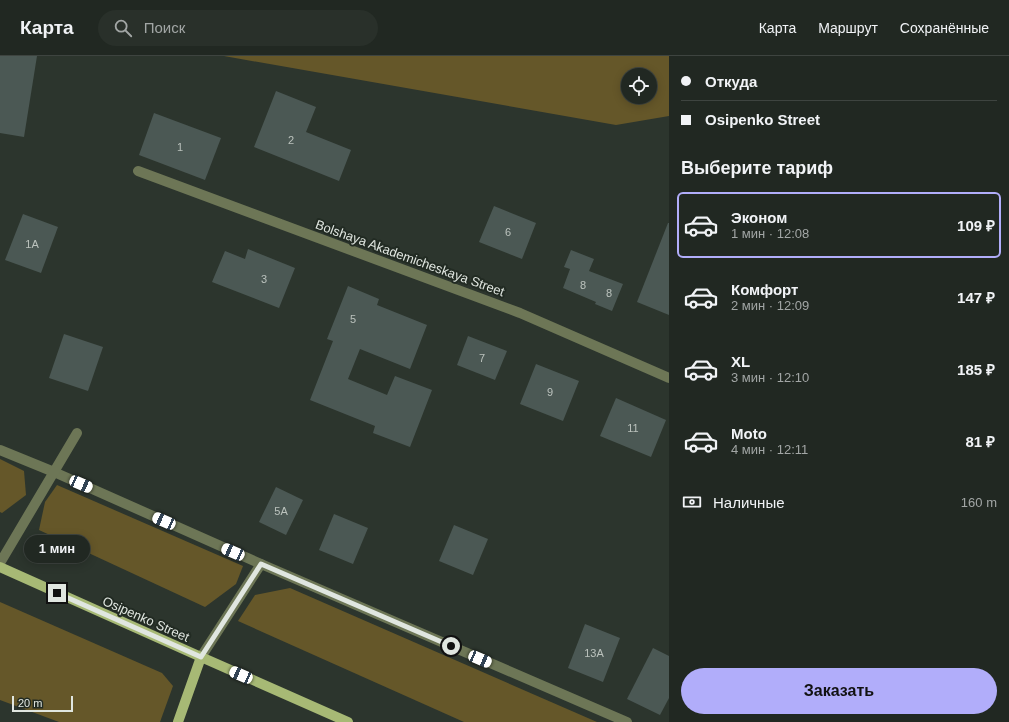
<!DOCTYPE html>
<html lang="ru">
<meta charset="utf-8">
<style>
:root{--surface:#212822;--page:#29302a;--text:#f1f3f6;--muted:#a2a6a5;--line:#3e4440;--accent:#b1adfa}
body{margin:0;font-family:Arial,sans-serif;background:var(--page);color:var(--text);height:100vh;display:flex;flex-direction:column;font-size:15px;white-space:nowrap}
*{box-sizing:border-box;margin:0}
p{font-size:13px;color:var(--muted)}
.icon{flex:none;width:22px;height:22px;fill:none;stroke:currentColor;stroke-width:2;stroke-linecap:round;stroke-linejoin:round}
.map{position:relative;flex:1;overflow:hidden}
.side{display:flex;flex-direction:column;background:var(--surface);width:340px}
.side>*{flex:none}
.banner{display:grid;align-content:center;height:88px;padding:0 12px;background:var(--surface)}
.tools{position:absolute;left:621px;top:12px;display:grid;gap:8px}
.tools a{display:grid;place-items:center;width:36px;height:36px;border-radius:50%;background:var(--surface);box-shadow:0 2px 10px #0003,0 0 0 1px var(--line);font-size:20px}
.scale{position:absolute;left:12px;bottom:10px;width:61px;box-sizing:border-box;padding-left:4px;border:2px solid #e0e6e0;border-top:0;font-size:11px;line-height:14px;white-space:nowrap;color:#e0e6e0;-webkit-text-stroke:3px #222b23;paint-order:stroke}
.end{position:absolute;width:18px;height:18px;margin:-9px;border:5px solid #e0e6e0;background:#111;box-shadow:0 0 0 2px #111}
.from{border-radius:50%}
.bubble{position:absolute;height:28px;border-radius:14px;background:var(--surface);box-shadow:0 2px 10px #0003,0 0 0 1px var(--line);font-size:13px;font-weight:800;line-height:28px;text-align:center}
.car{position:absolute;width:12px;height:24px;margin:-12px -6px;border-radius:5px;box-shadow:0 0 3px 1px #0007;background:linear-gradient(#fff 24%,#345 0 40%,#fff 0 76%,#345 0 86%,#fff 0)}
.banner b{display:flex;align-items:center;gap:14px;height:38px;font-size:15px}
.banner b+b{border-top:1px solid var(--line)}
.banner i{width:10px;height:10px;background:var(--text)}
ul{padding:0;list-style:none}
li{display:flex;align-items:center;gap:12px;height:66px;margin:0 8px 6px;padding:0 4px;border:2px solid transparent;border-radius:6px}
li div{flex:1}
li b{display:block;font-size:15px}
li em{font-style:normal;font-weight:800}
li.current{border-color:var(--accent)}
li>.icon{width:36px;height:36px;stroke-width:1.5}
h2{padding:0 12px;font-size:18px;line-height:48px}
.pay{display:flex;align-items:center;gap:10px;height:44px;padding:0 12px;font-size:15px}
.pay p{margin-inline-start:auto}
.action{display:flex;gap:8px;margin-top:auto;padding:8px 12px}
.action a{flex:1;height:46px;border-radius:24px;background:var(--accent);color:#111;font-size:16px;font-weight:800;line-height:46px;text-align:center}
header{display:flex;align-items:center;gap:24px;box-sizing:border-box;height:56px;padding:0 20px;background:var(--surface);border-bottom:1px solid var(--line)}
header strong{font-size:19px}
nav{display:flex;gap:22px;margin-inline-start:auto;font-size:14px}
.search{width:280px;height:36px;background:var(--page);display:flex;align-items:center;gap:10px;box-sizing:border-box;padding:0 14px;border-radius:22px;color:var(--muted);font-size:15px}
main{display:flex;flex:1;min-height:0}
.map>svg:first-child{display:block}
</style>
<header>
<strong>Карта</strong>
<div class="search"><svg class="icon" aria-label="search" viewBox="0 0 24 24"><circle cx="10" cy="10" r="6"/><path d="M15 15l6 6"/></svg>Поиск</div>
<nav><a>Карта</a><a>Маршрут</a><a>Сохранённые</a></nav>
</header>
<main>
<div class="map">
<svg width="669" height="666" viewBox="0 0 669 666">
<rect width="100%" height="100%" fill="#2c352d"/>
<g fill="#655729" fill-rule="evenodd">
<path d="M224,0H669V60L616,69ZM628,19H650V41H628Z"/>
<polygon points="0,403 24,415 26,439 2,457 0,456"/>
<polygon points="57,429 243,510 236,528 205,551 39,474 45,446"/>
<polygon points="290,532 597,666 464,666 238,565 255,539"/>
<polygon points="0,546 162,617 173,630 160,666 59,666 0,644"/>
</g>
<g fill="#4b5854">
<polygon points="0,0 37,0 24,81 0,77"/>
<polygon points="276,35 316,51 306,76 351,94 339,125 254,91"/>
<polygon points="154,57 221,82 205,124 139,99"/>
<polygon points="494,150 536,167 522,203 479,186"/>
<polygon points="23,158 58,171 41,217 5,204"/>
<polygon points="668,167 669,167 669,259 637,246"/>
<polygon points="248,193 295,212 279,252 212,226 225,195 245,203"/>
<polygon points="571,194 594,203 589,215 623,228 612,255 595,248 596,246 563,232 570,213 564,211"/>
<polygon points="348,230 379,243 377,249 427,269 410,313 360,293 348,323 387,339 395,320 432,334 410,391 373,377 375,370 310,344 333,285 327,283"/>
<polygon points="64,278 103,291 88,335 49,322"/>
<polygon points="468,280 507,295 495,324 457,309"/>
<polygon points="536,308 579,325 563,365 520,348"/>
<polygon points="616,342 666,364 651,401 600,380"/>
<polygon points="276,431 303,444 286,479 259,466"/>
<polygon points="334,458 368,472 353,508 319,494"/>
<polygon points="454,469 488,483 473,519 439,505"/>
<polygon points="585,568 620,582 603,626 568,612"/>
<polygon points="653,592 669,600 669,642 660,659 627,643"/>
</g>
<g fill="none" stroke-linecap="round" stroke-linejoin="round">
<g stroke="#6d7656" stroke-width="10">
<polyline points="138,115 520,257 669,322"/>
<polyline points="0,394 54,416 261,508"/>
<polyline points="0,507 77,377"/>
<polyline points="201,601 261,508 627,666"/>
</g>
<g stroke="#a7b975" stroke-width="10">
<polyline points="0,511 201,601 348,666"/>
<polyline points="178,666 201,601"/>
</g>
</g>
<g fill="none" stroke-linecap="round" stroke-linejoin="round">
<polyline stroke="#e0e6e0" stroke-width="5" points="57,537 201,601 261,508 451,590"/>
</g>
<g text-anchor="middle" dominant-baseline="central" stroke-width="4" stroke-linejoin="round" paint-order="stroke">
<g font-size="11" fill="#bbc2bd">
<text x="291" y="84">2</text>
<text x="180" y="91">1</text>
<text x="508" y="176">6</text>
<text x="32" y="188">1А</text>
<text x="264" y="223">3</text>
<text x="583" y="229">8</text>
<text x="609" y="237">8</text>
<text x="353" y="263">5</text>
<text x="482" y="302">7</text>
<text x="550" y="336">9</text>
<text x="633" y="372">11</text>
<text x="281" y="455">5А</text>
<text x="594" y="597">13А</text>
</g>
<g font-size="13" fill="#e0e6e0" stroke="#222b23">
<text transform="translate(410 202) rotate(20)">Bolshaya Akademicheskaya Street</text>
<text transform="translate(146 563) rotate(24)">Osipenko Street</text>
</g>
</g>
</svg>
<div class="tools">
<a><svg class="icon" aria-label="locate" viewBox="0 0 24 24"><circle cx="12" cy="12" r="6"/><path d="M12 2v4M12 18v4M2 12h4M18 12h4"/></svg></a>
</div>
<div class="scale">20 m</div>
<i class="end from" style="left:451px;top:590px"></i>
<i class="end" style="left:57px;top:537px"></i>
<div class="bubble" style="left:24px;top:479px;width:66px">1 мин</div>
<i class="car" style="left:81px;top:428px;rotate:114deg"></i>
<i class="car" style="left:164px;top:465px;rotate:294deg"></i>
<i class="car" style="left:233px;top:496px;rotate:294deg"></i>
<i class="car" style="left:480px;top:603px;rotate:113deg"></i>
<i class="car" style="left:241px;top:619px;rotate:294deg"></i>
</div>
<section class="side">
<div class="banner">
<b><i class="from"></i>Откуда</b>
<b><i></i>Osipenko Street</b>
</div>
<h2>Выберите тариф</h2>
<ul>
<li class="current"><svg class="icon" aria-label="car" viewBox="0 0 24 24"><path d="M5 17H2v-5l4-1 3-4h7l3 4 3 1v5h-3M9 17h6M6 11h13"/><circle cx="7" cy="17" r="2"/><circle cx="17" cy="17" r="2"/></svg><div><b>Эконом</b><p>1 мин · 12:08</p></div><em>109 ₽</em></li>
<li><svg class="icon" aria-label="car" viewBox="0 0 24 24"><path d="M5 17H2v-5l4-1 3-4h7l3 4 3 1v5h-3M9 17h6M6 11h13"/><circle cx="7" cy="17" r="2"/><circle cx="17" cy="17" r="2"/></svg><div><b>Комфорт</b><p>2 мин · 12:09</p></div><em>147 ₽</em></li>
<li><svg class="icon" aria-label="car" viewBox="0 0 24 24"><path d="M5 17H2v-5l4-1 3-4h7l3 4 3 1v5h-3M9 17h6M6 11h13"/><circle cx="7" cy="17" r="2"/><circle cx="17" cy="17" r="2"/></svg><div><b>XL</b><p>3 мин · 12:10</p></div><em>185 ₽</em></li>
<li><svg class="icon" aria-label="car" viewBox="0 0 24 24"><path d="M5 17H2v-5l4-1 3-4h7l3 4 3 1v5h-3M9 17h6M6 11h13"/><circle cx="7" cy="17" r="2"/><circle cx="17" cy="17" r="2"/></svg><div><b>Moto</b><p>4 мин · 12:11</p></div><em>81 ₽</em></li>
</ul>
<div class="pay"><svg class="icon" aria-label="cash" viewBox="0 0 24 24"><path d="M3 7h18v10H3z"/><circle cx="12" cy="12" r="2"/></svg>Наличные<p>160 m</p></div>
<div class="action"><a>Заказать</a></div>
</section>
</main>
